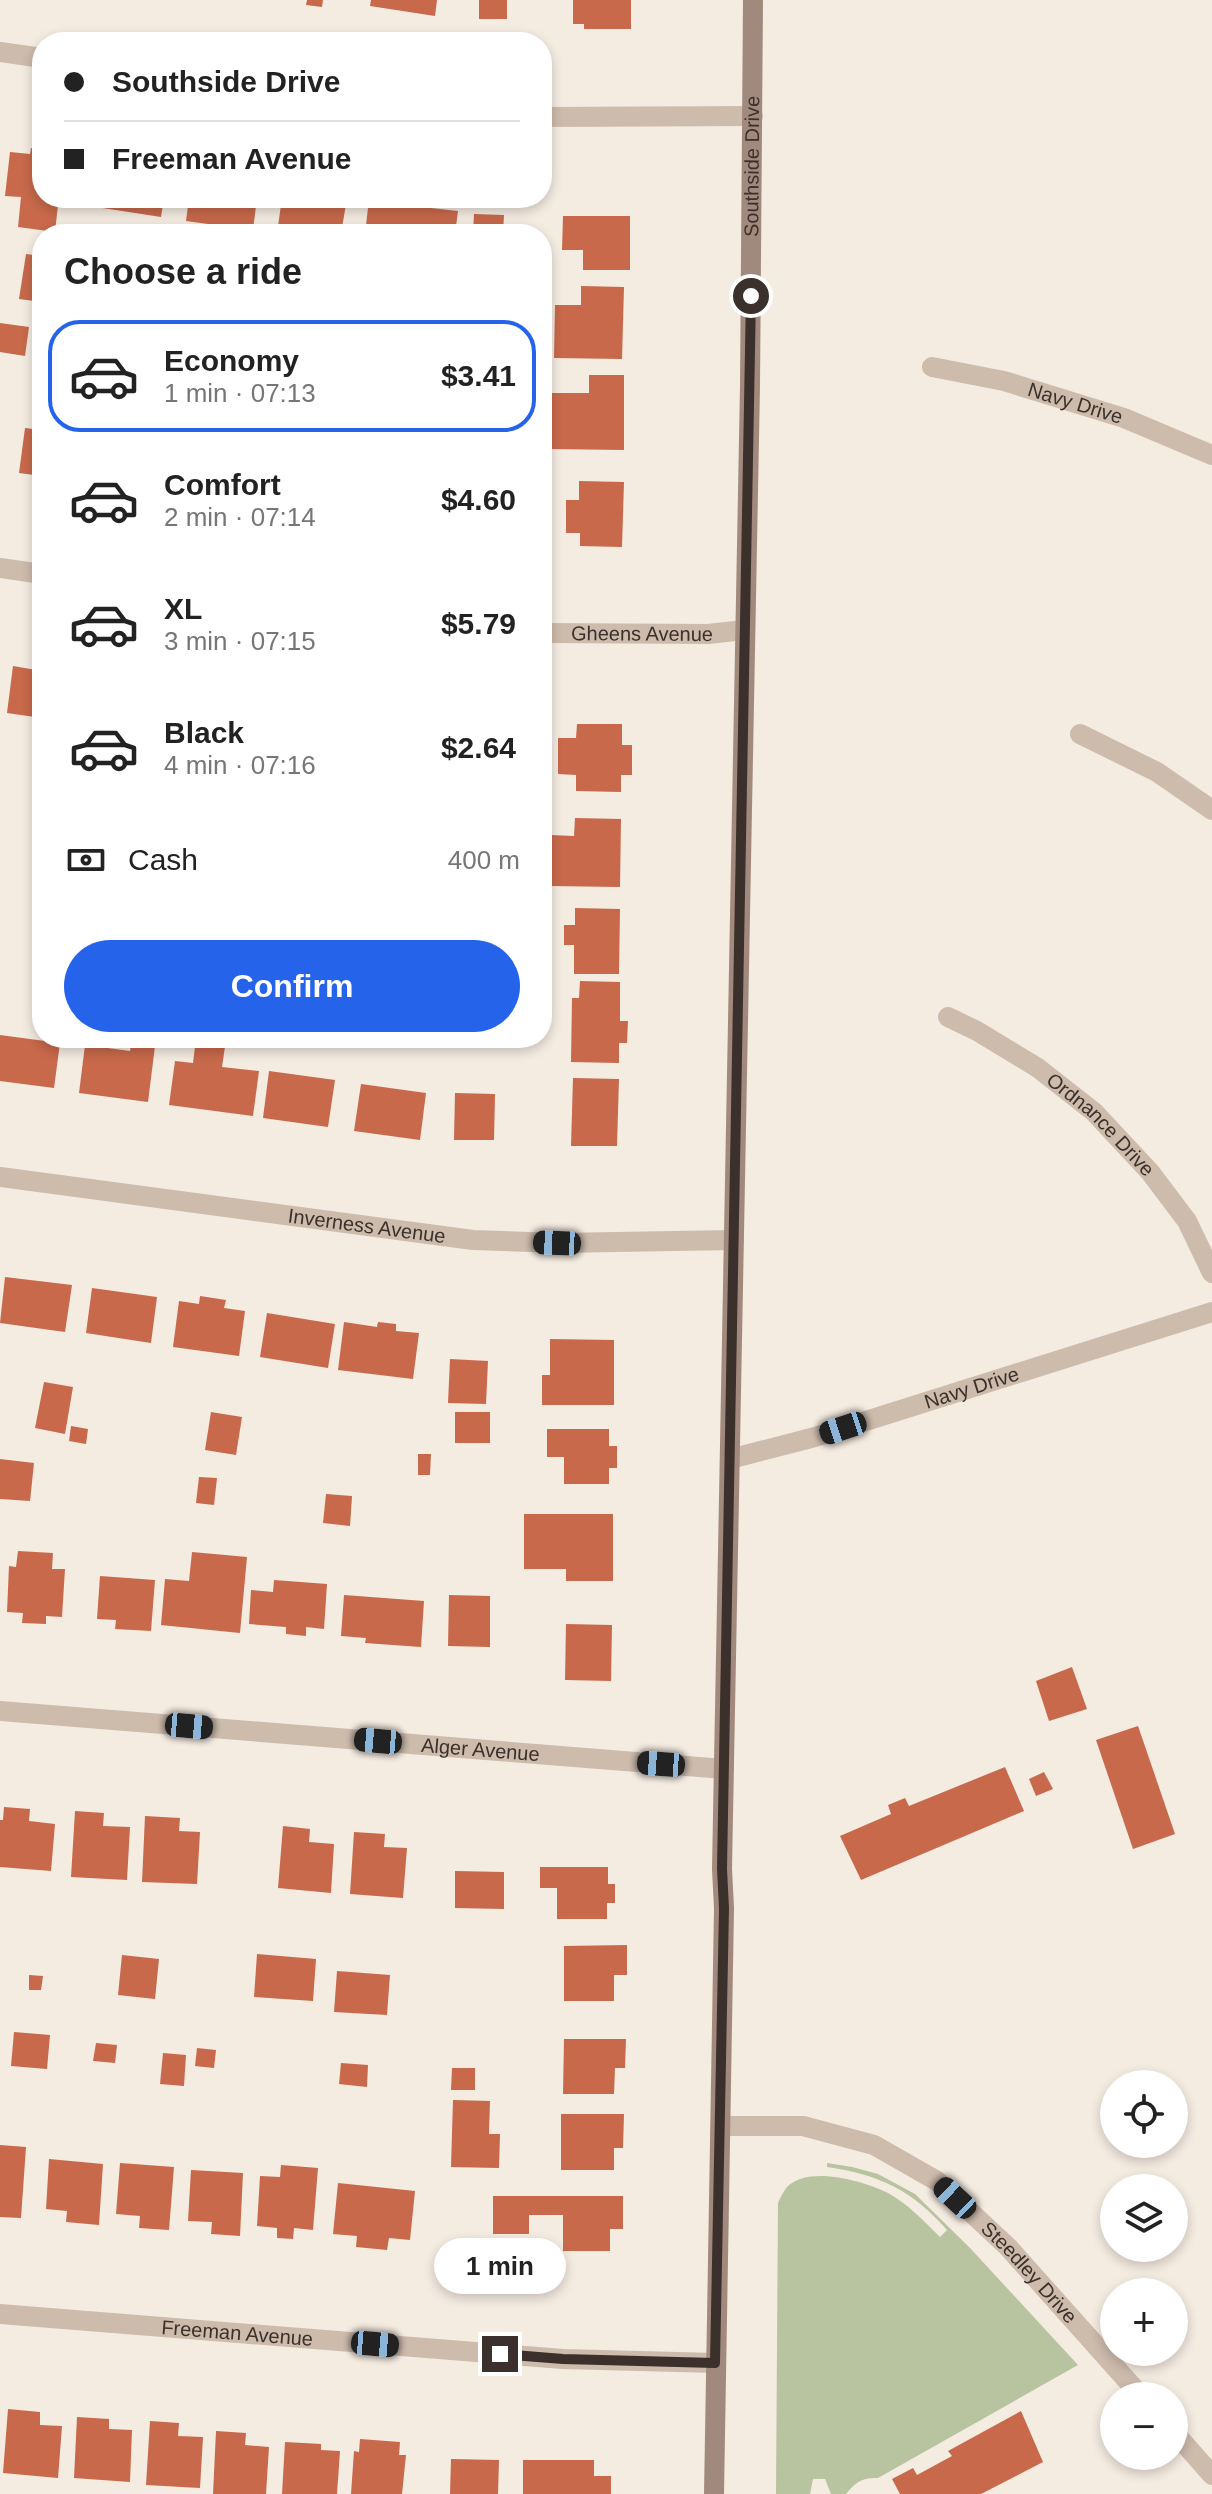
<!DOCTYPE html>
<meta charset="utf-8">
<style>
:root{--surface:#fff;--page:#f6f6f6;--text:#222;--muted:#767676;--line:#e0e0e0;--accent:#2563eb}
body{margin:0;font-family:Arial,sans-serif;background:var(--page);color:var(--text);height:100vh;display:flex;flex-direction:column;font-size:30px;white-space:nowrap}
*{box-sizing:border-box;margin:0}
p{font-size:26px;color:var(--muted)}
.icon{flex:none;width:44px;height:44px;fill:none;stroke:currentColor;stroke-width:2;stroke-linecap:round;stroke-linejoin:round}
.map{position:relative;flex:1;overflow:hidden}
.panel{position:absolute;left:32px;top:224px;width:520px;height:824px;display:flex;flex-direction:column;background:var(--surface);border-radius:32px;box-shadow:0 4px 12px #0003}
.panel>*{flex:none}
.top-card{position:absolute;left:32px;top:32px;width:520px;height:176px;border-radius:32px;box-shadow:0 4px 12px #0003;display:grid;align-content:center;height:176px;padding:0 32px;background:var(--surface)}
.buttons{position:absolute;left:1100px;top:2070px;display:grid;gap:16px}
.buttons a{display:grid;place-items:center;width:88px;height:88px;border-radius:50%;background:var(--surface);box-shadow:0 4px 12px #0003;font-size:40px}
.end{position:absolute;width:36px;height:36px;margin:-18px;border:10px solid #3b302b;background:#fff;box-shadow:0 0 0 4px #fff}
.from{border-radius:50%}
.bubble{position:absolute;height:56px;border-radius:28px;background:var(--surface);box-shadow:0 4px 12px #0003;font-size:26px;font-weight:800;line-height:56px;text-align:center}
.car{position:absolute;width:24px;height:48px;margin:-24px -12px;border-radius:10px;box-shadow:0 0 6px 2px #0007;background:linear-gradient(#222 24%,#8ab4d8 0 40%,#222 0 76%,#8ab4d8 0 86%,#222 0)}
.top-card b{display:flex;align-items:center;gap:28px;height:76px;font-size:30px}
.top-card b+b{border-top:2px solid var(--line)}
.top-card i{width:20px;height:20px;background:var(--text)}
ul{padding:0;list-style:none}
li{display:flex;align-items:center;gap:24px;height:112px;margin:0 16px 12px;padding:0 16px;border:4px solid transparent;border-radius:32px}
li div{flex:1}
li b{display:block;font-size:30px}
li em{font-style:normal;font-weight:800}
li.current{border-color:var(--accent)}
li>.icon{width:72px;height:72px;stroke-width:1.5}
h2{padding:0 32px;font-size:36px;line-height:96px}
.pay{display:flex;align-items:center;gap:20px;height:88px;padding:0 32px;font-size:30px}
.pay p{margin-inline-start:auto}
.action{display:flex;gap:16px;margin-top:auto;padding:16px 32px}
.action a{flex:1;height:92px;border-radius:48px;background:var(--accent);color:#fff;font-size:32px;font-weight:800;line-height:92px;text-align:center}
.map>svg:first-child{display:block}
</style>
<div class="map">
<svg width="1212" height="2494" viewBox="0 0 1212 2494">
<rect width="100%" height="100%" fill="#f4ebe1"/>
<path fill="#b8c4a0" d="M827,2163L852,2167L878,2174L915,2194L970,2248L1078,2365L878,2478C863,2477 855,2482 846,2494H831L825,2479H813L810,2494H776L778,2203C780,2198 783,2192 787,2187C809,2165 863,2181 888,2193C908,2204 924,2221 940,2237L947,2230C912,2190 880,2175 827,2167Z"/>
<g fill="#c8694b">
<polygon points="307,0 323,0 322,7 306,5"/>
<polygon points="371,0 437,0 435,16 370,6"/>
<rect x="479" y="0" width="28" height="19"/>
<polygon points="573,0 631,0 631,29 584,29 584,24 573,24"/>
<polygon points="31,148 42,149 42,198 69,198 69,206 58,205 55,232 18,227 21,197 5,196 10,152 30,154"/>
<polygon points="97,198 164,198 161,217 96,207"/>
<polygon points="189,198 257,198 253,230 186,221"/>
<polygon points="282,198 347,198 341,234 277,233"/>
<polygon points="387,198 423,198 422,207 458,211 455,234 365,234 369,199 387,202"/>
<polygon points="474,214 504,215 503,234 473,234"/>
<polygon points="563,216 630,216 630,270 583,270 583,250 562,250"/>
<polygon points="26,254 42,256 42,302 19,299"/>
<polygon points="581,286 624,287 622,359 554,358 555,305 581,305"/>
<polygon points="0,323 29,327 25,356 0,352"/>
<polygon points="589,375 624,375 624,450 547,449 547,393 589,393"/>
<polygon points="25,428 42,430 42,476 19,473"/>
<polygon points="579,481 624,482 622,547 580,546 580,533 566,533 566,500 579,500"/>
<polygon points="13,666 42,671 42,718 7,713"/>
<polygon points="577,724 622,724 622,745 632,745 632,775 621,775 621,792 576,791 576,775 558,774 558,738 576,738"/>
<polygon points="575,818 621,819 620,887 549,886 550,835 574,836"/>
<polygon points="575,908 620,909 619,974 574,974 574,945 564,945 564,925 575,925"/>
<polygon points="580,981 620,982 620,1021 628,1021 627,1043 619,1043 619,1063 571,1062 572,998 579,998"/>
<polygon points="0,1035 60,1043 54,1088 0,1081"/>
<polygon points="132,1038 156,1038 148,1102 79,1093 85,1045 130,1051"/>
<polygon points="196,1038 226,1040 222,1067 259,1071 253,1116 169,1105 175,1061 193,1063"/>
<polygon points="269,1071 335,1080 328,1127 263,1118"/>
<polygon points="573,1078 619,1079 617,1146 571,1146"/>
<polygon points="361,1084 426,1093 420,1140 354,1131"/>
<polygon points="455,1093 495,1094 494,1140 454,1140"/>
<polygon points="5,1277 72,1285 65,1332 0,1323"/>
<polygon points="92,1288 157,1297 151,1343 86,1333"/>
<polygon points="200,1296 226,1300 224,1308 245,1311 239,1356 173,1347 179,1301 199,1304"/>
<polygon points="267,1313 335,1324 328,1368 260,1357"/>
<polygon points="344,1322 377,1327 378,1322 396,1324 396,1331 419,1333 413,1379 338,1370"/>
<polygon points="550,1339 614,1340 614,1405 542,1405 542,1375 550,1375"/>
<polygon points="450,1359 488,1361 486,1404 448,1403"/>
<polygon points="44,1382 73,1387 65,1434 35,1428"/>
<polygon points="211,1412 242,1417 236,1455 205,1450"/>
<rect x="455" y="1412" width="35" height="31"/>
<polygon points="71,1426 88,1429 86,1444 69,1441"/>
<polygon points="547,1429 609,1429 609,1446 617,1446 617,1468 609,1468 609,1484 564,1484 564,1457 547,1457"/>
<polygon points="418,1454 431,1454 430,1475 418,1475"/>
<polygon points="0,1459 34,1463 30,1501 0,1499"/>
<polygon points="199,1477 217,1478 214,1505 196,1503"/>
<polygon points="326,1494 352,1496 350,1526 323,1523"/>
<polygon points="524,1514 613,1514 613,1581 566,1581 566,1569 524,1569"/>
<polygon points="18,1551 53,1553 52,1569 65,1569 62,1617 46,1616 46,1624 22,1623 23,1613 7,1612 9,1566 16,1567"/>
<polygon points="192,1552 247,1557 240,1633 161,1625 165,1579 189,1581"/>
<polygon points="100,1576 155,1580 151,1631 115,1629 116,1620 97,1619"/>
<polygon points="274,1580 327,1584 324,1629 306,1627 306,1636 286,1634 286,1627 249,1624 251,1590 273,1592"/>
<polygon points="344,1595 424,1601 421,1647 365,1643 366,1638 341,1636"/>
<polygon points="449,1595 490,1596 490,1647 448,1646"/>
<polygon points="566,1624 612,1625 611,1681 565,1680"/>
<polygon points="1072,1667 1087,1709 1049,1721 1036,1681"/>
<polygon points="1138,1726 1175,1834 1133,1849 1096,1740"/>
<polygon points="1005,1767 1024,1811 861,1880 840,1836 891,1814 888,1805 905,1798 909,1806"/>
<polygon points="1044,1772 1053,1789 1036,1796 1029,1779"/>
<polygon points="4,1807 30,1809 29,1821 55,1824 51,1871 0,1867 0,1820 3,1820"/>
<polygon points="75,1811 104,1813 103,1826 130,1827 127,1880 71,1877"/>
<polygon points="145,1816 180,1818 179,1831 200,1832 197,1884 142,1882"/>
<polygon points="283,1826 310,1829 309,1842 334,1844 331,1893 278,1888"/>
<polygon points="354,1832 385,1834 384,1847 407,1848 403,1898 350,1894"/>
<polygon points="540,1867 608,1867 608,1884 615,1884 615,1903 607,1903 607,1919 557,1919 557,1888 540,1888"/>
<polygon points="455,1871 504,1872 504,1909 455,1908"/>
<polygon points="627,1945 627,1975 614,1975 614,2001 564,2001 564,1946"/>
<polygon points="257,1954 316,1959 313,2001 254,1997"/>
<polygon points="122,1955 159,1959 155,1999 118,1995"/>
<polygon points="337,1971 390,1975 387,2015 334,2012"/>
<polygon points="29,1975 43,1976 41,1990 29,1990"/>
<polygon points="14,2032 50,2035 47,2069 11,2066"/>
<polygon points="564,2039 626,2039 625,2068 615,2068 614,2094 563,2094"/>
<polygon points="96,2043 117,2045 115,2063 93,2061"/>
<polygon points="197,2048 216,2050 214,2068 195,2066"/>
<polygon points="163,2053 186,2055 184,2086 160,2084"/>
<polygon points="341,2063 368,2065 367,2087 339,2084"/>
<polygon points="452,2068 475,2068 475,2090 451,2090"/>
<polygon points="453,2100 490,2101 489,2134 500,2134 499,2168 451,2167"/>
<polygon points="561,2114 624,2114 623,2148 614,2148 614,2170 561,2170"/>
<polygon points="0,2145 26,2147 21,2218 0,2217"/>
<polygon points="49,2159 103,2164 99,2225 66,2222 67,2211 46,2209"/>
<polygon points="120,2163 174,2167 169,2230 139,2228 140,2216 116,2214"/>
<polygon points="281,2165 318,2168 313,2230 294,2228 293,2239 277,2238 277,2228 257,2226 260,2176 280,2177"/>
<polygon points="191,2170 243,2173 240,2236 211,2234 212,2222 188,2221"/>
<polygon points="338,2183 415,2191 410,2240 389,2238 387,2250 356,2247 357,2236 333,2234"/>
<polygon points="493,2196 623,2196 623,2229 610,2229 610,2251 563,2251 563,2215 529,2215 529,2234 493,2234"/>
<polygon points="8,2409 40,2412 40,2425 62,2426 58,2478 3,2473"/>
<polygon points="1021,2411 1043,2462 981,2494 900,2494 892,2479 913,2468 917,2475 952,2456 948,2451"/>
<polygon points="77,2417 109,2419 109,2429 132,2430 130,2482 74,2478"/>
<polygon points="150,2421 179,2423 178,2436 203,2437 200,2488 146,2485"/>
<polygon points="216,2431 246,2433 245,2445 269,2447 266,2494 213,2494"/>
<polygon points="360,2439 400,2442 399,2455 406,2455 402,2494 351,2494 354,2451 359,2452"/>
<polygon points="285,2442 321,2444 321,2450 340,2451 337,2494 282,2494"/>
<polygon points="451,2459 499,2460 498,2494 450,2494"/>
<polygon points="523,2460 594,2460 594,2476 611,2476 611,2494 523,2494"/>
</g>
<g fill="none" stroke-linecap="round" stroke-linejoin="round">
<g stroke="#cdbbac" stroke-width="20">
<polyline points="0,52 42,58"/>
<polyline points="542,117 753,116"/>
<path id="s1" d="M932,367L1004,381L1124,418L1212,455"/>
<polyline points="0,568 42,574"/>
<path id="s2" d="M542,633L708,634L744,630"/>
<polyline points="1080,734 1157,772 1212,810"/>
<path id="s3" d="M948,1017L977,1031L1038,1068L1094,1112L1150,1172L1187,1221L1212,1273"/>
<path id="s4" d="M0,1177L473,1240L557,1243L734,1240"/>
<path id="s5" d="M730,1459L815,1437L1212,1312"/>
<path id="s6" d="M0,1711L724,1769"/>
<path id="s7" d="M721,2126H803L874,2145L937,2181L1008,2247L1141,2396"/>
<path id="s8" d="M0,2314L563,2359L715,2363"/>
<polyline points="1174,2432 1212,2475"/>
</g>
<path stroke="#a18a7d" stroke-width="20" id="s9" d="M714,2494L724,1908L722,1869L750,386L753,0"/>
</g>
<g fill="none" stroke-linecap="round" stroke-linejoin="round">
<polyline stroke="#3b302b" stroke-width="10" points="500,2354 563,2359 715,2363 724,1908 722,1869 751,296"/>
</g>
<g text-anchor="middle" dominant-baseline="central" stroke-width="7" stroke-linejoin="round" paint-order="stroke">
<g font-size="20" fill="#3b302b" stroke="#fbf5ee">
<text stroke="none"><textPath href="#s9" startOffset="2328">Southside Drive</textPath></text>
<text stroke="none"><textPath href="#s1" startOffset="148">Navy Drive</textPath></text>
<text stroke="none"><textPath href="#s2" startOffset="100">Gheens Avenue</textPath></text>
<text stroke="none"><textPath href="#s3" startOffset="188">Ordnance Drive</textPath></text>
<text stroke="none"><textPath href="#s4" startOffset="370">Inverness Avenue</textPath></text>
<text stroke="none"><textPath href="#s5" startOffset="252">Navy Drive</textPath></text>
<text stroke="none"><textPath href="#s6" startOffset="482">Alger Avenue</textPath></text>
<text stroke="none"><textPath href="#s7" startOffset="358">Steedley Drive</textPath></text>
<text stroke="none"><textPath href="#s8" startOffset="238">Freeman Avenue</textPath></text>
</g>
</g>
</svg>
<div class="buttons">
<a><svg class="icon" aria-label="locate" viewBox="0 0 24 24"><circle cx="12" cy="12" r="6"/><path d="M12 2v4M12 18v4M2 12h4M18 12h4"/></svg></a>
<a><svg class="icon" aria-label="layers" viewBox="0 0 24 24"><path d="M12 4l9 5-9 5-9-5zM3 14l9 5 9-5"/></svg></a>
<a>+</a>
<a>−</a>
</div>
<i class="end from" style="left:751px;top:296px"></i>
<i class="end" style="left:500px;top:2354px"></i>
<div class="bubble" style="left:434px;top:2238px;width:132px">1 min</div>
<i class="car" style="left:557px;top:1243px;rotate:272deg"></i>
<i class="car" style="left:843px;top:1428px;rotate:252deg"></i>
<i class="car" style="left:189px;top:1726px;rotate:95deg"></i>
<i class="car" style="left:378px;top:1741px;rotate:275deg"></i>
<i class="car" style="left:661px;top:1764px;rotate:274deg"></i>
<i class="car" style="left:955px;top:2198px;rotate:313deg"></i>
<i class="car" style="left:375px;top:2344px;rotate:95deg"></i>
<div class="top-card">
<b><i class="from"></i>Southside Drive</b>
<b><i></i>Freeman Avenue</b>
</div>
<section class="panel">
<h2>Choose a ride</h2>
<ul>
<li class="current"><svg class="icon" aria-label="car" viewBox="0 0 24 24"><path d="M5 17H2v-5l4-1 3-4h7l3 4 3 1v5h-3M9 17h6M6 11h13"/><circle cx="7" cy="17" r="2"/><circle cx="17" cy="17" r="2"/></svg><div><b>Economy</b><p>1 min · 07:13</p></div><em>$3.41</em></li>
<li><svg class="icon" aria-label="car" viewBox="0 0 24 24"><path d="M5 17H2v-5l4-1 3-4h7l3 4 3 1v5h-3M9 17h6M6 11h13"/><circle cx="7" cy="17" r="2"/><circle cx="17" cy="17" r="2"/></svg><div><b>Comfort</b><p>2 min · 07:14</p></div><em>$4.60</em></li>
<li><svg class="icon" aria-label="car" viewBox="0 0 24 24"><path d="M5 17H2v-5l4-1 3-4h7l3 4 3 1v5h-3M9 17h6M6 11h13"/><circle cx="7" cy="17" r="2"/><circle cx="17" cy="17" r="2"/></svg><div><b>XL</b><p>3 min · 07:15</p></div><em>$5.79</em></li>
<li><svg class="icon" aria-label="car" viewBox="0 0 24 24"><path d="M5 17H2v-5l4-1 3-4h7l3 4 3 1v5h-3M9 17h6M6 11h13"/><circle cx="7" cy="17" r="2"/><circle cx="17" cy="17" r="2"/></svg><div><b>Black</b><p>4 min · 07:16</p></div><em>$2.64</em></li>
</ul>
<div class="pay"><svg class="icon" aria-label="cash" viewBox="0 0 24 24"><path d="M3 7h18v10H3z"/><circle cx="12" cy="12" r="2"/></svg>Cash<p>400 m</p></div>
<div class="action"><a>Confirm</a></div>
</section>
</div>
